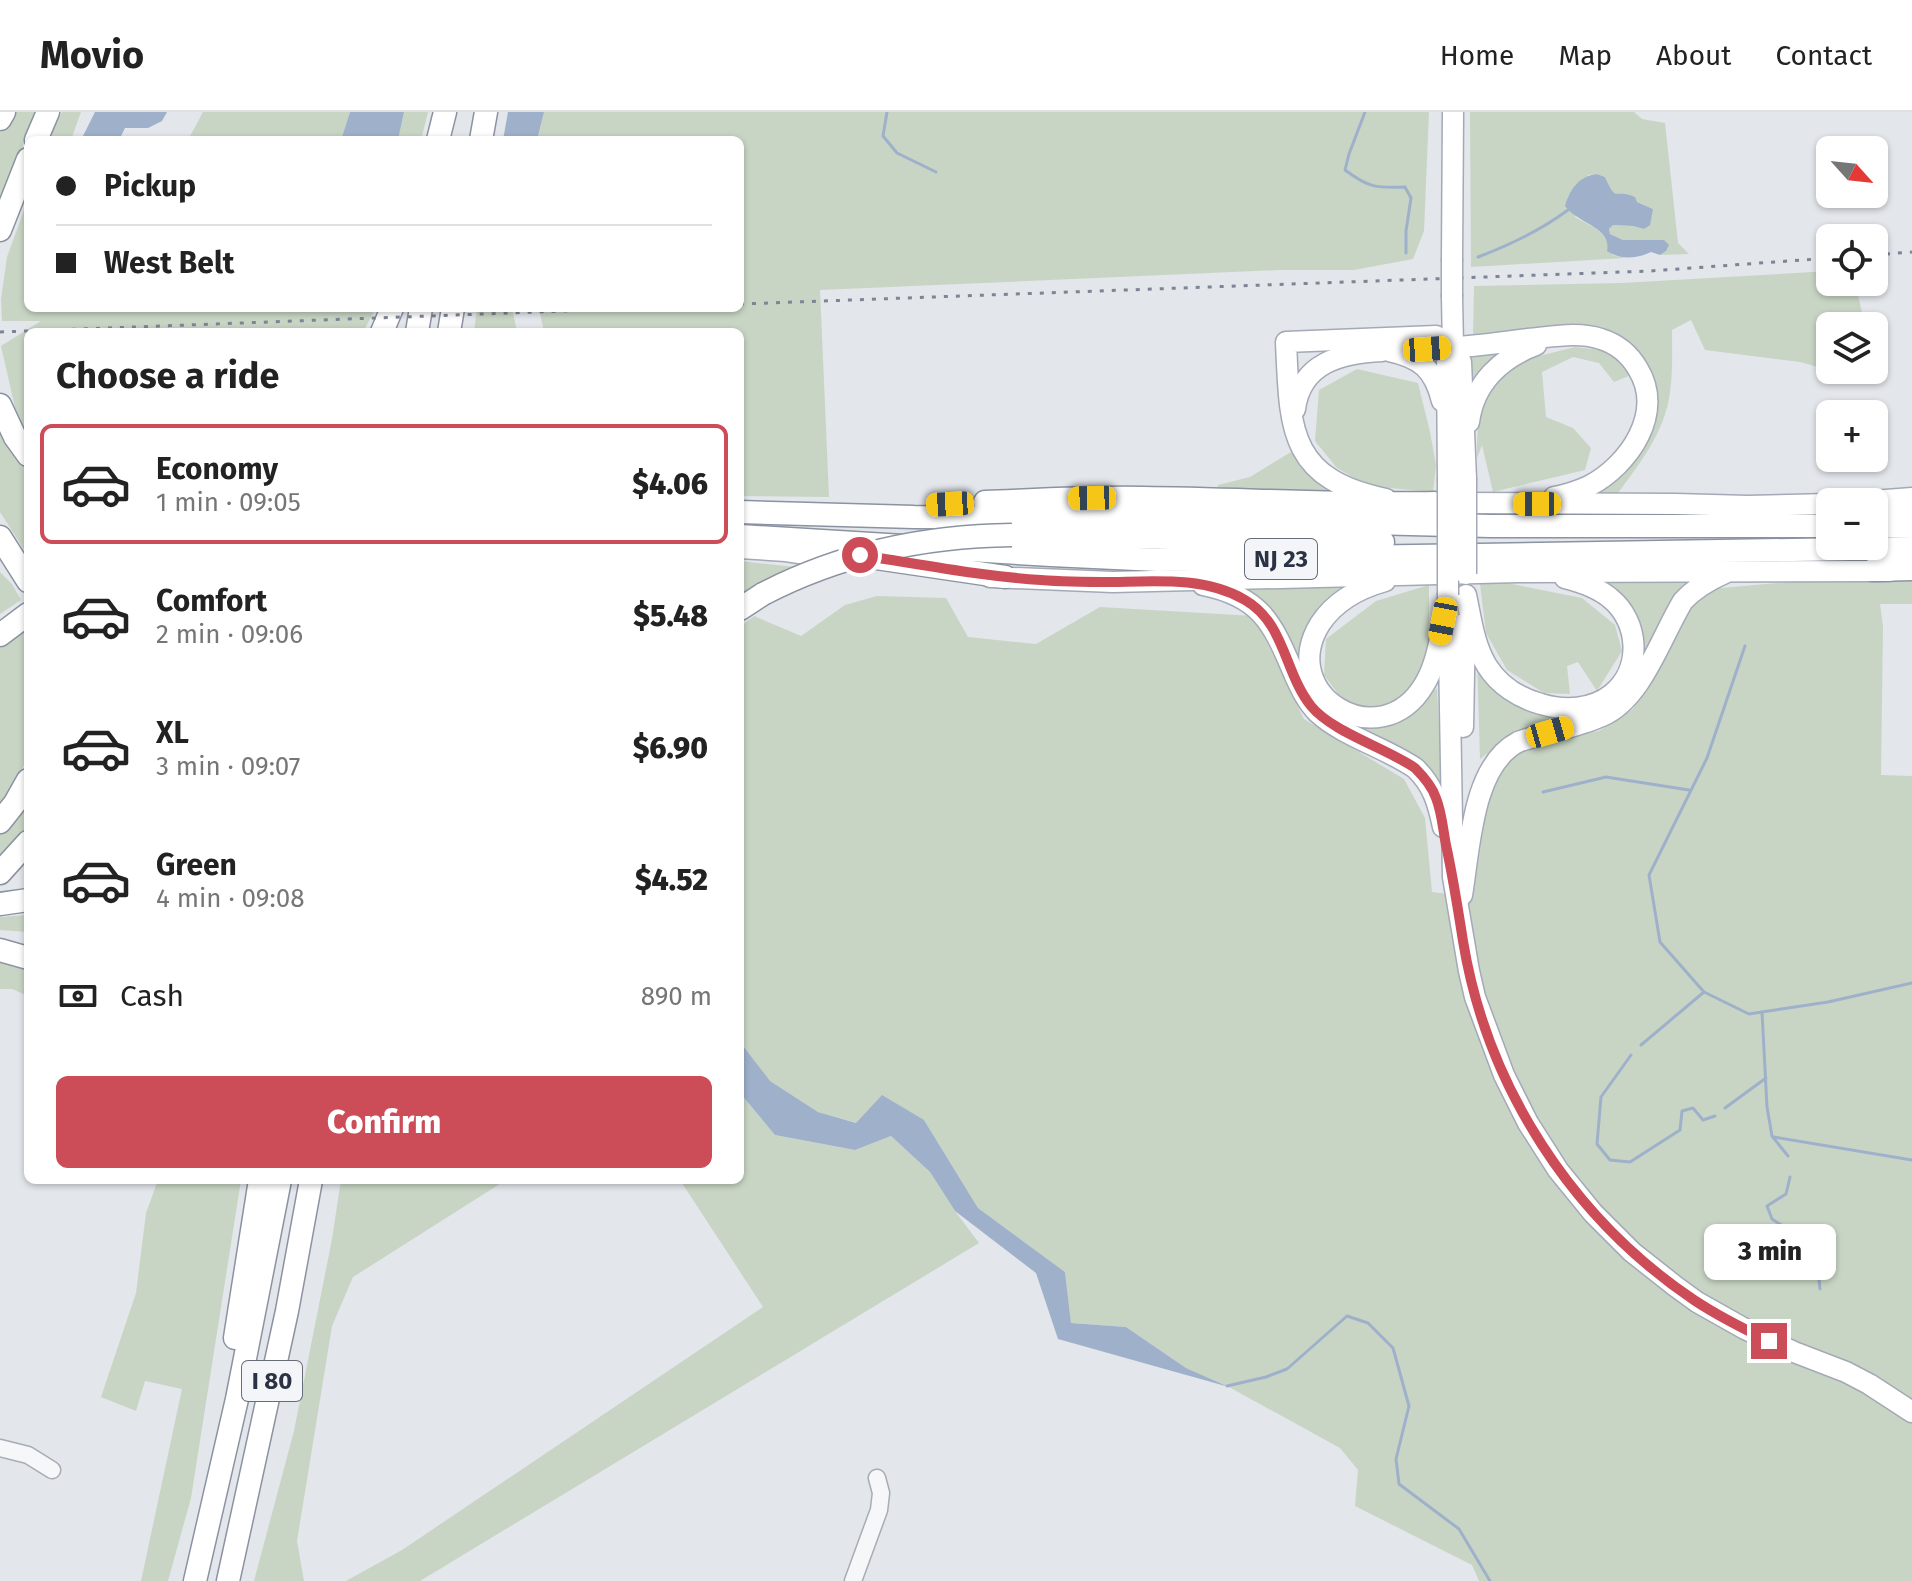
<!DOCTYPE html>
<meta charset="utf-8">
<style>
:root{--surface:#fff;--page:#f2f2f2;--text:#222;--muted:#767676;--line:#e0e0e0;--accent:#cc4c58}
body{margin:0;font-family:"Fira Sans",sans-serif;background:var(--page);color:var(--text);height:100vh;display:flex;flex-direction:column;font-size:30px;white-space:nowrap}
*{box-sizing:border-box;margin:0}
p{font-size:26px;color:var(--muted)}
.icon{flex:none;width:44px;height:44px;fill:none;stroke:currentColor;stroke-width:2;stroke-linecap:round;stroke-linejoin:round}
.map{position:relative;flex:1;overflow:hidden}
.details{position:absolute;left:24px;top:216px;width:720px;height:856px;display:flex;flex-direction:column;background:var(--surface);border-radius:12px;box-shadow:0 2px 6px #0004}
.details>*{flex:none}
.banner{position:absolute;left:24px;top:24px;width:720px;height:176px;border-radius:12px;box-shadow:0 2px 6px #0004;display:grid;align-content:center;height:176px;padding:0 32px;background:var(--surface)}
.needle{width:52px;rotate:117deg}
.buttons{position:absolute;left:1816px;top:24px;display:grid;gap:16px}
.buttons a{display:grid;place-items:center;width:72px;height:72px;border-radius:12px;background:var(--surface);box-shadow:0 2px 6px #0004;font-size:40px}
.end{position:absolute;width:36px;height:36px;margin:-18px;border:10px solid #cc4c58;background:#fff;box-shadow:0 0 0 4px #fff}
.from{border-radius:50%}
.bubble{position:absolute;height:56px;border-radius:12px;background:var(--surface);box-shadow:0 2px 6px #0004;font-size:26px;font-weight:800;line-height:56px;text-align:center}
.car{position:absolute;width:24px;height:48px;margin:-24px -12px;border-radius:10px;box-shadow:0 0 6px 2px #0007;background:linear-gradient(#f5c518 24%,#345 0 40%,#f5c518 0 76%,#345 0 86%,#f5c518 0)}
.banner b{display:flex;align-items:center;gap:28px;height:76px;font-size:30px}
.banner b+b{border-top:2px solid var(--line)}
.banner i{width:20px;height:20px;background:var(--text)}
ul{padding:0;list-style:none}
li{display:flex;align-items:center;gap:24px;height:120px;margin:0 16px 12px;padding:0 16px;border:4px solid transparent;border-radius:12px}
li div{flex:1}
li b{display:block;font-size:30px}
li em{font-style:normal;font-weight:800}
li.current{border-color:var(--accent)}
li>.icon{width:72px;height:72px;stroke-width:1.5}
h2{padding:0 32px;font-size:36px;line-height:96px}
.pay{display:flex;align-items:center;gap:20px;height:88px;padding:0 32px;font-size:30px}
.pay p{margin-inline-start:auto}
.action{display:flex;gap:16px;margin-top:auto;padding:16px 32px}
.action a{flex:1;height:92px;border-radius:12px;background:var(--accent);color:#fff;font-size:32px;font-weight:800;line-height:92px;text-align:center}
header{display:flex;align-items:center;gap:48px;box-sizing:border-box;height:112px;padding:0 40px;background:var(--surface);border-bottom:2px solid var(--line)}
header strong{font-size:38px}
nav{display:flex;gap:44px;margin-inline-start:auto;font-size:28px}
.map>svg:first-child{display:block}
</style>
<header>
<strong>Movio</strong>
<nav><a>Home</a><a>Map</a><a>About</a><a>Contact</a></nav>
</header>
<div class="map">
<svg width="1912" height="1469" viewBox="0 0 1912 1469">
<rect width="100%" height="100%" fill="#e3e6eb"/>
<g fill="#c8d5c4">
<polygon points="13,0 35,0 0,95 0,21"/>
<polygon points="62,0 81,0 71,28 49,28"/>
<polygon points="203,0 350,0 341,28 188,28"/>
<polygon points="404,0 428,0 421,28 398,28"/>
<polygon points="544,0 1429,0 1424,119 1413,147 1354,158 1280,158 820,178 829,385 740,384 740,220 544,220 539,196 740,196 740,28 537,28"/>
<path d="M1470,0H1634L1642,7L1665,11L1678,131L1689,142L1660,143L1666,139L1664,128H1623L1610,122L1609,117L1613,113L1633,114L1644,117L1653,97L1637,90L1627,82C1610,84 1611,79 1605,65L1597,62L1588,63L1575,105C1597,118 1604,116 1612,143L1625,146L1471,155Z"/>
<polygon points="28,87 28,196 376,196 363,220 28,220 28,324 19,313 1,234 41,209 2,209 1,188 7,145"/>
<path d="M1830,159V170H1855L1865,214H1830V258H1849L1847,263L1800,250L1705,238L1691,208L1672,218C1672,238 1673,260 1670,280C1665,321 1639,352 1616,384L1590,385L1655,299L1656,274L1645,253L1608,220L1581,212L1473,224L1474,174L1622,171Z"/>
<polygon points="477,196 512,196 517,220 474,220"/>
<path d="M1575,235L1610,239L1631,263L1614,270L1599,251L1573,245L1542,260L1546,305L1573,316L1591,336L1585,358L1493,380L1482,333L1477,346C1477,316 1478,286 1499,262C1508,252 1525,245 1536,238L1539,244Z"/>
<polygon points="1512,238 1472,280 1471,245"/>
<polygon points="1357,257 1418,271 1430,320 1436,353 1433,380 1368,374 1337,356 1315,329 1319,278"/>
<polygon points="0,314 11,340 28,354 28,444 0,400"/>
<polygon points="1291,340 1310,365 1331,380 1217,381 1218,373 1250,365"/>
<polygon points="740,449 804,456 740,487"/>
<polygon points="0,460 12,472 21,488 0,502"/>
<polygon points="1704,467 1644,552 1635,498 1602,469"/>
<polygon points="1880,468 1912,468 1912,492 1880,492 1883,514 1881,663 1912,664 1912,1469 1479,1469 1472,1453 1355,1394 1358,1358 1340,1336 1229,1275 1186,1256 1126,1215 1071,1211 1065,1160 978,1096 924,1008 857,1011 818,1000 740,950 740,515 754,504 801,524 845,493 877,484 946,486 968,525 1036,532 1100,495 1254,504 1304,607 1404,667 1425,706 1432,780 1473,785 1486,698 1495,667 1504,649 1541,628 1599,619 1633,597 1688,497 1710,477 1789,470"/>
<polygon points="1502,470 1582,486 1615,513 1622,539 1597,579 1578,550 1567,554 1570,582 1544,581 1507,558 1486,521 1480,472"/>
<polygon points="1360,472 1325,499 1304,559 1280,511 1247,478"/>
<polygon points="1429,473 1429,550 1411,581 1379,601 1345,591 1324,563 1326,527 1376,489"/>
<path d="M28,515V642C22,661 12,678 0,694V536Z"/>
<polygon points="1477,544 1498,575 1583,606 1511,623 1480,647"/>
<polygon points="1437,576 1442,673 1420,650 1349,612 1401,607 1421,592"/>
<polygon points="28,682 28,716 6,744 0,748 0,719"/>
<polygon points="28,803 28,820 0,818 0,805"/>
<polygon points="0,850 28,857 28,884 12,877 0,877"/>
<polygon points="740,981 775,1023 855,1038 891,1024 930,1060 955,1099 979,1131 420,1469 346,1469 402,1438 763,1195 680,1068 740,1068"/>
<polygon points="158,1068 241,1068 191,1386 168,1469 141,1469 182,1277 145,1269 136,1299 101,1285 136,1181 146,1101"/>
<polygon points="341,1068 506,1068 353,1165 332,1214 297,1429 304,1469 254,1469 294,1319 332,1127"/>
</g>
<g fill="#9fb1ca">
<polygon points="95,0 167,0 162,9 148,16 125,16 119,28 81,28"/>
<polygon points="350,0 404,0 398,28 341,28"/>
<polygon points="508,0 544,0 537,28 503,28"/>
<path d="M1597,62L1605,65C1617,92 1614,76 1635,85L1637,90L1653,97L1650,113L1644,117L1633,114L1613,113L1609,117L1610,122L1623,128H1664L1669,133L1666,139L1660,143L1651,140C1637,147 1620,148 1607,139C1612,115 1578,112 1565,94C1570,77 1579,64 1597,62Z"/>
<polygon points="740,930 770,969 818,1000 856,1011 882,983 924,1008 978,1096 1065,1160 1071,1211 1126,1215 1186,1256 1229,1275 1058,1227 1036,1161 955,1099 930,1060 891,1024 855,1038 775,1023 740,981"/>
</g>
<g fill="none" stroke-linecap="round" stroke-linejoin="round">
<g stroke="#9fb1ca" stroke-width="3">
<polyline points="887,0 883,24 897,41 936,60"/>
<path d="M1365,0L1349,42L1345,58C1369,76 1376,76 1405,75L1411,86L1406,119V141"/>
<path d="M1478,145C1510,133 1541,118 1568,98"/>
<polyline points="1745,534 1707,646 1649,763 1660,830 1704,880 1749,902 1828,890 1912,871"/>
<polyline points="1543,680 1606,665 1689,678"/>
<polyline points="1762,900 1767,995 1772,1024 1788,1044"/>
<polyline points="1641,933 1704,880"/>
<polyline points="1631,943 1601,985 1597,1032 1610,1048 1630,1050 1680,1018 1682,999 1693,996 1703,1008 1715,1004"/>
<polyline points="1725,996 1766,966"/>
<polyline points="1774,1025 1912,1048"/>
<polyline points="1790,1065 1786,1082 1767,1094 1772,1107 1792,1120 1816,1139 1820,1177"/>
<polyline points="1227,1274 1266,1265 1287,1257 1347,1204 1368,1211 1393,1236 1409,1294 1396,1347 1399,1372 1459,1417 1490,1469"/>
</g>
<defs>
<g id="minor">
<polyline points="0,1336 28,1343 52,1358"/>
<polyline points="853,1469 879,1398 881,1381 877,1366"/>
</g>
<g id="major">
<polyline points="1452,147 1453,0"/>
<path d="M1442,236C1471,235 1499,231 1528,227C1551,225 1578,219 1601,227C1617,232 1630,243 1638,257C1665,301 1629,353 1589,374C1578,379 1566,383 1554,385"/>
<path d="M1389,239C1421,246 1434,257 1442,289"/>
<path d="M1295,297C1301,250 1342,241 1382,239"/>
<path d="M1469,310C1474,271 1501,246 1536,233"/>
<polyline points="1448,367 1447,251 1453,236 1452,185"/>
<path d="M1386,387C1287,367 1290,315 1286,230L1436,224C1449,230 1454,238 1461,250L1466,367"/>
<polyline points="1860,390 1912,386"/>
<polyline points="1450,391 1675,392 1748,394 1830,392"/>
<polyline points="740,436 786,439 847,448"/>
<polyline points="990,465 1113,470 1518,460 1890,459"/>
<path d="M1385,469C1360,476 1335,489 1320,512C1276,583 1380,646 1424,573C1434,557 1438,539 1441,521"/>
<path d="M1203,473C1263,485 1273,513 1295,564C1301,577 1307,590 1318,601C1343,624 1386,636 1415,656C1433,673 1438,691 1443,715"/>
<polyline points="1448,483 1453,765 1469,859 1475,885 1504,963 1528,1011 1558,1058 1593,1101 1632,1140 1675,1174 1697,1190 1745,1217 1794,1240 1846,1260 1869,1272 1912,1300"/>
<path d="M1466,483C1471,506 1474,533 1487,554C1499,573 1519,586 1541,592C1564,599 1592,598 1612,582C1642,558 1640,510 1610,486C1597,475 1581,470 1565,466"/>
<polyline points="1463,615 1465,511"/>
<path d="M1462,783C1470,736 1472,654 1518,630C1546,620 1575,616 1602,604C1642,587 1661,525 1683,489C1695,476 1709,468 1725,461"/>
</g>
<g id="highway">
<polyline points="0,7 4,0"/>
<polyline points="36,28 48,0"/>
<polyline points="438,28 445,0"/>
<polyline points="481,28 486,0"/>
<polyline points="0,118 28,47"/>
<polyline points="382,220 392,196"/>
<polyline points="417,220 421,196"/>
<polyline points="449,220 453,196"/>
<polyline points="0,293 15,325 28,343"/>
<path d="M985,390C1038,388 1090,385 1143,386C1241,387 1338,393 1435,391"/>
<polyline points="1874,398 1912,397"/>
<polyline points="740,400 914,405 1166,406 1490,414 1830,414"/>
<polyline points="1874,414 1912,414"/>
<polyline points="1012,423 1383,430"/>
<polyline points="740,424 1051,443 1158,448 1912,436"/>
<polyline points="0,425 28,469"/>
<polyline points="876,446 1005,465"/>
<polyline points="1873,458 1912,457"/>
<polyline points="740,497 763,482"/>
<polyline points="0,523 28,502"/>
<polyline points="0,710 15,691 28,668"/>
<polyline points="0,761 28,730"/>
<polyline points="0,792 28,788"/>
<polyline points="0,838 28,846"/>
<polyline points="235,1226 260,1068"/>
<polyline points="195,1469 237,1287 280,1068"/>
<polyline points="228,1469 287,1199 311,1068"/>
</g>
</defs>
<use href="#minor" stroke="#a8acb5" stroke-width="19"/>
<use href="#major" stroke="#a3a9b6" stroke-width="23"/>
<use href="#highway" stroke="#8b92a1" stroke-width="25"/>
<use href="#minor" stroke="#f6f7f9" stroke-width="16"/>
<use href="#major" stroke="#fff" stroke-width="20"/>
<use href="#highway" stroke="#fff" stroke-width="22"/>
<g stroke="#7d8494" stroke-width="3" stroke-dasharray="4 8" stroke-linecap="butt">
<polyline points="1874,143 1912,140"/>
<polyline points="740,192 1650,159 1830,146"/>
<polyline points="0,220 643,196"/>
</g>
<defs>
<g id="major-bridge">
<polyline points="1452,147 1452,185"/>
<polyline points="1448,367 1448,483"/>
<polyline points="1466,462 1466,367"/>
</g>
<path id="highway-bridge" d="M763,482C842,441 924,424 1012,423"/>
</defs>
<use href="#major-bridge" stroke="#a3a9b6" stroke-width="23" stroke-linecap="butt"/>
<use href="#highway-bridge" stroke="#8b92a1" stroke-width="25" stroke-linecap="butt"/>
<use href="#major-bridge" stroke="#fff" stroke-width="20"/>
<use href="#highway-bridge" stroke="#fff" stroke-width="22"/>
</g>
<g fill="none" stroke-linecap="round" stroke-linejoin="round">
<path stroke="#cc4c58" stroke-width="10" d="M860,443C920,452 980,464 1041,468C1065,470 1089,470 1114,470C1157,469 1206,465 1245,488C1285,511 1284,560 1311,594C1332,620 1386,636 1415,656C1424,665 1432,674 1436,686C1442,701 1443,718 1446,733C1453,765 1458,797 1463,829C1487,975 1572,1106 1694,1188C1718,1204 1744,1217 1769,1229"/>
</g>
<g text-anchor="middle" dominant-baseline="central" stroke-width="6" stroke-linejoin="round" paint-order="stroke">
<g fill="#f3f5f8" stroke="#676c79" stroke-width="2">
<rect x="1245" y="427" width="72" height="40" rx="6"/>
<rect x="242" y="1249" width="60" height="40" rx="6"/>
</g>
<g font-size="24" font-weight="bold" fill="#2b3243">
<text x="1281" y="447">NJ 23</text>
<text x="272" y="1269">I 80</text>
</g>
</g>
</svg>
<div class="buttons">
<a><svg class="needle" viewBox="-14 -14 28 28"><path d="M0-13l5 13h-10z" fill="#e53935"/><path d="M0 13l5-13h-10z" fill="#767676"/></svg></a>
<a><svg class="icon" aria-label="locate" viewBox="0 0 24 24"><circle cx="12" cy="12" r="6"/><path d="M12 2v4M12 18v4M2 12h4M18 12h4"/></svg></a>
<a><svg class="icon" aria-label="layers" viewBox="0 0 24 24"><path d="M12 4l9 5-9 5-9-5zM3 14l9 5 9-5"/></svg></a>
<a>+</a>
<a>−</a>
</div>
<i class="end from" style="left:860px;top:443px"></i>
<i class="end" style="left:1769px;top:1229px"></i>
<div class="bubble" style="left:1704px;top:1112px;width:132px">3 min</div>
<i class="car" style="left:1427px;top:237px;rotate:86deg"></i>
<i class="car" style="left:1092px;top:386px;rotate:269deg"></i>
<i class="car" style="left:950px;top:392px;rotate:267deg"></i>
<i class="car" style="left:1537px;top:392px;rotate:270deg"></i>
<i class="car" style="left:1443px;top:509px;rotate:191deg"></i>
<i class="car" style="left:1550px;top:620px;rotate:74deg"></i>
<div class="banner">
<b><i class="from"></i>Pickup</b>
<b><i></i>West Belt</b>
</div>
<section class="details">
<h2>Choose a ride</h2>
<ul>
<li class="current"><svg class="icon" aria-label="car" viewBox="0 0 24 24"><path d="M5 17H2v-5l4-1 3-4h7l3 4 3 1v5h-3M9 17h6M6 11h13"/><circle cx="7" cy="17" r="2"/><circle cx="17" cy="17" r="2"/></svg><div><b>Economy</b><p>1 min · 09:05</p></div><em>$4.06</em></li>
<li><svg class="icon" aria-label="car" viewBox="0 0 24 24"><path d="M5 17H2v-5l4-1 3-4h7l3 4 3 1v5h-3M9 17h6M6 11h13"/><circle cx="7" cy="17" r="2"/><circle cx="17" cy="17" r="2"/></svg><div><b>Comfort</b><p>2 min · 09:06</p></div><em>$5.48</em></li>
<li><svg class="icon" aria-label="car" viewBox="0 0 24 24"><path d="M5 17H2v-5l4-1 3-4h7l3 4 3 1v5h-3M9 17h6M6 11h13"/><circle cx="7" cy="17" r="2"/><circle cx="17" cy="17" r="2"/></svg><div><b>XL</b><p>3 min · 09:07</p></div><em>$6.90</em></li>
<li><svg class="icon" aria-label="car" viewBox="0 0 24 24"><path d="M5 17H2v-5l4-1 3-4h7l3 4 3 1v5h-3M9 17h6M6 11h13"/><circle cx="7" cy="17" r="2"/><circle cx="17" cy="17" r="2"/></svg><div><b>Green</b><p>4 min · 09:08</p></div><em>$4.52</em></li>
</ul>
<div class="pay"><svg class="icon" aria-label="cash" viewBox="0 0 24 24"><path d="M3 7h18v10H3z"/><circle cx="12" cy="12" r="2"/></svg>Cash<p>890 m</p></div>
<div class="action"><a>Confirm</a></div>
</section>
</div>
